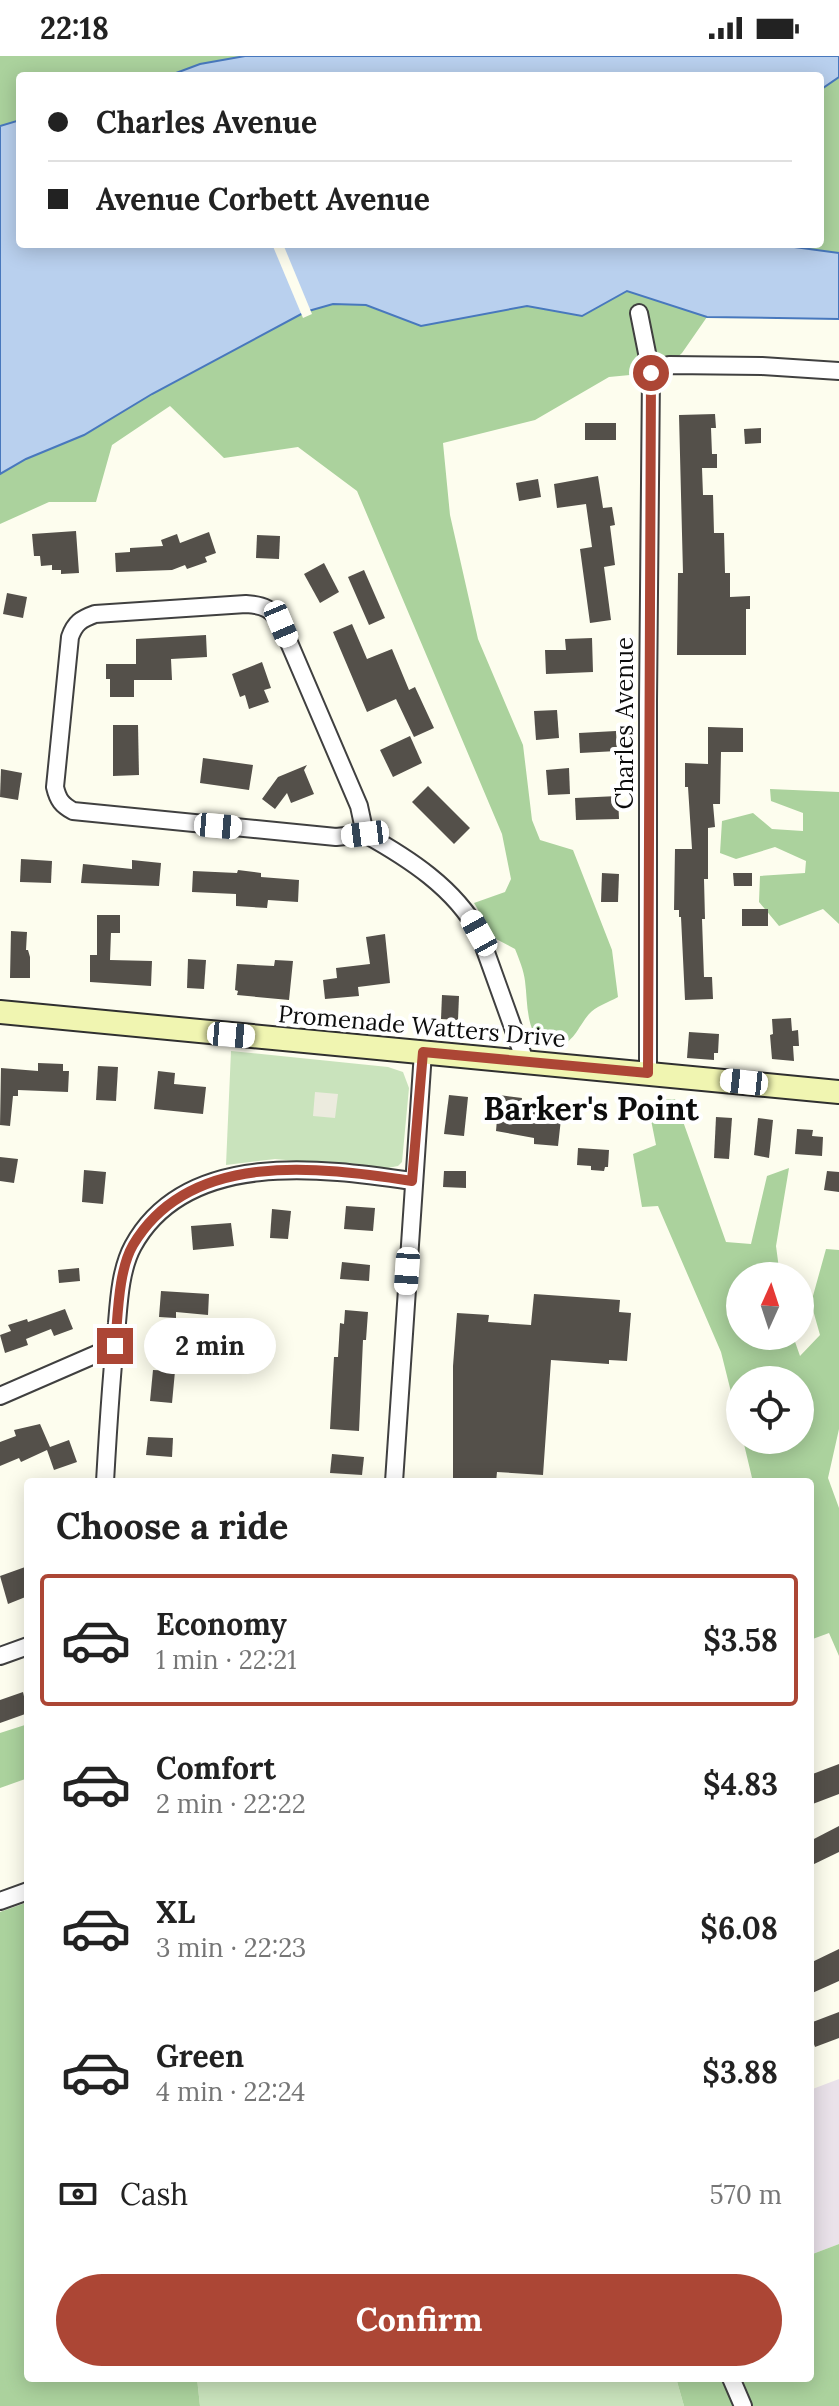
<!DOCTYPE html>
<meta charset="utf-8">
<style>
:root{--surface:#fff;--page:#f6f6f6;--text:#222;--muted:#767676;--line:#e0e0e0;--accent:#ac4635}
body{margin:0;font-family:Lora,serif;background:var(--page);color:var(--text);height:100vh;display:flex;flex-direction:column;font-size:30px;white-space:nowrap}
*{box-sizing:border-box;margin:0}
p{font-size:26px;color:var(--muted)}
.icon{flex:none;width:44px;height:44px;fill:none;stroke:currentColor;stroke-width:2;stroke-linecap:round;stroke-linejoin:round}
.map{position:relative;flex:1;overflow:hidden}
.drawer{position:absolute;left:24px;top:1422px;width:790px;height:904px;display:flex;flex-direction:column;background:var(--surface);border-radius:8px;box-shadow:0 4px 20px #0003}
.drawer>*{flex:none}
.guide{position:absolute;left:16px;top:16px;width:808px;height:176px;border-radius:8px;box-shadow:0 4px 20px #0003;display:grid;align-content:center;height:176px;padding:0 32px;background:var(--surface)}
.needle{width:52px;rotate:3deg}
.tools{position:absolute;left:726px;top:1206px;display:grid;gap:16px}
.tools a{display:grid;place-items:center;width:88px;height:88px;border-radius:50%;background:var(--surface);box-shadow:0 4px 20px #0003;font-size:40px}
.end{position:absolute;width:36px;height:36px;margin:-18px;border:10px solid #ac4635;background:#fff;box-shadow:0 0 0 4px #fff}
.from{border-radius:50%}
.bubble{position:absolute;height:56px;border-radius:28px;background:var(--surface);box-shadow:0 4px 20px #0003;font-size:26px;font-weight:700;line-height:56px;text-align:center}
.car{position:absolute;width:24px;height:48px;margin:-24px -12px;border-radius:10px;box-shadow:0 0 6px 2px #0007;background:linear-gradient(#fff 24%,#345 0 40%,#fff 0 76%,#345 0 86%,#fff 0)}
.guide b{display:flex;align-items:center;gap:28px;height:76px;font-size:30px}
.guide b+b{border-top:2px solid var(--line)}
.guide i{width:20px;height:20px;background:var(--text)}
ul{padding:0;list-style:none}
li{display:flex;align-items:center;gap:24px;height:132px;margin:0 16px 12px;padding:0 16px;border:4px solid transparent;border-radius:8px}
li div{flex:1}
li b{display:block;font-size:30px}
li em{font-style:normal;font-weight:700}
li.selected{border-color:var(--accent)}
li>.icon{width:72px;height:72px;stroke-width:1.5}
h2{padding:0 32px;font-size:36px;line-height:96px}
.pay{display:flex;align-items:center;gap:20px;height:88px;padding:0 32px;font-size:30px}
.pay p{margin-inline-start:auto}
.cta{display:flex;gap:16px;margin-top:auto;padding:16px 32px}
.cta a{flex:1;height:92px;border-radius:48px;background:var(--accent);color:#fff;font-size:32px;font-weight:700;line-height:92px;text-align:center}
.status{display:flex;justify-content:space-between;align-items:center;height:56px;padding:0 40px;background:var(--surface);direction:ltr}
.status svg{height:22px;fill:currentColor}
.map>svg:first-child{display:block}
</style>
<div class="status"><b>22:18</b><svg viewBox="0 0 49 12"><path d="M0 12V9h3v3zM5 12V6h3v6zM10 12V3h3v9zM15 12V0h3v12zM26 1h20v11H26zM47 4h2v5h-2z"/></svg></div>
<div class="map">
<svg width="839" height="2350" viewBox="0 0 839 2350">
<rect width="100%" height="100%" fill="#fdfdee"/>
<polygon fill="#eae2ea" points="839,2023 839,2188 810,2199 810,2034"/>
<g fill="#c9e3bc">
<polygon points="231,995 388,1011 403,1016 409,1032 402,1106 398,1110 383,1113 275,1103 226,1109"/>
<polygon points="197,2322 676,2322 684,2350 200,2350"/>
</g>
<g fill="#abd29d">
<polygon points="0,0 245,0 200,8 168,20 20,20 20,64 0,70"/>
<polygon points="839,21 839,197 772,188 820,188 820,34"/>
<path d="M627,235L707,261L682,297L669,309L651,317L609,321L535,364L443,387L450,459L478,583L523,689L532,764L540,784L573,794L612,894L618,941C609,946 595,951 589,958C574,976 573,994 543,989C525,972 528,947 525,925C524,915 519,903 515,893L496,883L474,847L505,836L511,823L502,778L357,435L298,391L224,402L170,350L112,389L96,446H49L0,468V418L26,403L84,379L152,338L305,256L333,248L366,249L421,270L527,250L582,260Z"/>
<polygon points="770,733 839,736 839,868 823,853 779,870 759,846 760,820 805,817 806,805 775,791 736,803 720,797 722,765 753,757 772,773 803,775 803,757 771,745"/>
<polygon points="675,1043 726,1186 751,1188 767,1120 789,1112 776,1190 780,1220 740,1220 740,1280 793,1280 800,1300 820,1279 811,1247 826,1193 839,1194 839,1373 828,1422 839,1452 839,1600 829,1577 810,1584 810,1426 753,1426 743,1384 800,1384 800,1324 740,1324 740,1372 721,1296 658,1150 642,1151 633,1098 656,1089 649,1054 660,1044"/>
<polygon points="28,1668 28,1722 0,1732 0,1677"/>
<polygon points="28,1846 28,2322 197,2322 200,2350 0,2350 0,1856"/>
<polygon points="839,2188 839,2350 684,2350 676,2322 810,2322 810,2199"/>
</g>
<polygon fill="#ecebde" points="315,1036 338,1038 335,1062 313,1060"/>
<g fill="#b9d0ee" stroke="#4878bd" stroke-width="2">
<polygon points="245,0 839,0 839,21 820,34 820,20 168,20 200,8"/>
<polygon points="20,64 20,188 772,188 839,197 839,263 707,261 627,235 582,260 527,250 421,270 366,249 333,248 305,256 152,338 84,379 26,403 0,418 0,70"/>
</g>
<polygon fill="#fdfdee" points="272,188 283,188 312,258 303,262"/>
<g fill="#54504a">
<polygon points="715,358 716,372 711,372 712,398 717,398 717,412 702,412 703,439 713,439 714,477 724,477 725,517 730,517 730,541 750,540 750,553 746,553 746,599 677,599 678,517 683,517 679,359"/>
<rect x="585" y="367" width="31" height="17"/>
<polygon points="761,372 761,387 745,388 744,373"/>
<polygon points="598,420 603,452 612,451 615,469 610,470 615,509 604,511 611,564 590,567 580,493 592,491 586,448 557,452 554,428"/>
<polygon points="538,423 541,441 519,445 516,427"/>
<polygon points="76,475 79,517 61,518 61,514 52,514 52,509 41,510 40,500 34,500 32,478"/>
<polygon points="209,476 216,497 205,501 207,506 187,513 185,509 172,514 116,516 115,497 130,496 130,492 163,490 161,484 177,478 180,487"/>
<polygon points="257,479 280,480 279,503 256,502"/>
<polygon points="324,507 339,536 320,547 304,518"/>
<polygon points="364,514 385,562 369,569 348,521"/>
<polygon points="7,537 27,541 23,562 3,558"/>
<polygon points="352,568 367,603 392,593 409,634 415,631 434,672 414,681 396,643 367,656 333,576"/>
<polygon points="206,579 207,601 171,603 172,624 134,624 134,641 110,641 110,623 106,623 106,608 136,608 136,583"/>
<polygon points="592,582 593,616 546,618 545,594 566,594 565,583"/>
<polygon points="262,606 271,632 264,634 269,646 249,653 245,639 240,641 232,618"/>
<polygon points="557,654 559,682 536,684 534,655"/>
<polygon points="113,669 138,669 139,719 113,720"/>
<polygon points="708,671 743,672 743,696 721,696 720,748 713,748 715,771 708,772 708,823 704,823 705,863 702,863 704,921 712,921 713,943 685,944 681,861 679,861 679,854 674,854 675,793 692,793 688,731 685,731 685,707 708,708"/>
<polygon points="616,675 617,695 580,697 579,677"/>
<polygon points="410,680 422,707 393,721 380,694"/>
<polygon points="203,702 253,709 249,734 200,727"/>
<polygon points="307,709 304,714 314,738 291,747 287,737 275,753 262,743 278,721"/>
<polygon points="569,712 570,738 548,739 546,714"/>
<polygon points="1,713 22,717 18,744 0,741"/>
<polygon points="428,730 470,772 454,788 412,746"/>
<polygon points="618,740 619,763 576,764 575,742"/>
<polygon points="21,803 52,805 51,827 20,826"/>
<polygon points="132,804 161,807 159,830 81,827 83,808 132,813"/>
<polygon points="238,814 261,817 261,821 299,824 298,846 268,844 267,852 236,850 236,838 192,836 193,815 237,817"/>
<polygon points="602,817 619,818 618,846 601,846"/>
<polygon points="733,817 752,817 752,830 734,830"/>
<rect x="742" y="853" width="26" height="17"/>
<polygon points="97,859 120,859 120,877 111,877 110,904 152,905 151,930 90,926 90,899 97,899"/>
<polygon points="11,875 27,876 26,894 28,894 30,901 30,922 10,922"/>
<polygon points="385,878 390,927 358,931 359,940 325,943 323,924 337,922 336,912 370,908 366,881"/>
<polygon points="188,903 206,904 204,933 187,932"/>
<polygon points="275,904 293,905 289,944 237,939 238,935 235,934 237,908 274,910"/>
<polygon points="442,939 459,940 458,964 441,963"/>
<polygon points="791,962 792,975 798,974 799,990 793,990 794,1005 772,1003 770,979 773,978 772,963"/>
<polygon points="689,976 719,978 718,997 714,997 714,1004 687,1002"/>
<polygon points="38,1007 63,1008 63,1015 69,1015 68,1036 18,1034 18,1040 13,1040 10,1070 0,1069 1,1012 38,1015"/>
<polygon points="98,1010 118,1011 116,1045 96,1044"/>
<polygon points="158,1015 175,1017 174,1028 206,1031 203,1058 154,1053"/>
<polygon points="449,1039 468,1041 464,1080 444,1078"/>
<polygon points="499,1039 522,1042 521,1050 562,1054 558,1090 534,1088 534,1082 496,1075"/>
<polygon points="716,1061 732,1062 729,1103 714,1102"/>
<polygon points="758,1062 773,1064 769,1102 754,1099"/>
<polygon points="797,1073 813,1074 812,1080 823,1081 822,1100 795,1098"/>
<polygon points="578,1092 609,1094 608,1111 605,1111 604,1115 591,1114 591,1110 577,1109"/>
<polygon points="0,1101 18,1103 14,1127 0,1125"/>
<polygon points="84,1114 106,1116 103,1148 82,1146"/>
<polygon points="444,1115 466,1115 466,1132 443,1131"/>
<polygon points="827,1115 839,1116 839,1136 824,1134"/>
<polygon points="346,1150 375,1152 373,1175 344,1173"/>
<polygon points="272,1153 291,1155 288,1183 270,1182"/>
<polygon points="231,1167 234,1190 193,1194 191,1170"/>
<polygon points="342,1206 370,1209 369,1225 340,1223"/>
<polygon points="79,1212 80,1225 59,1227 58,1214"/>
<polygon points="161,1235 209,1238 208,1259 176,1256 176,1262 159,1261"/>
<polygon points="534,1238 620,1244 619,1256 631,1257 627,1305 609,1304 609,1308 551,1304 543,1419 497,1416 496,1426 453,1426 453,1310 457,1257 489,1259 488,1266 531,1269"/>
<polygon points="65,1253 73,1273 54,1280 51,1273 26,1283 28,1289 5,1297 0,1279 11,1275 8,1269 27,1263 28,1266"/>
<polygon points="345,1254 368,1256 366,1284 363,1284 359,1375 330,1373 334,1301 338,1301 340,1267 344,1268"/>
<polygon points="153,1314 175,1315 172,1347 150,1345"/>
<polygon points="40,1368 50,1391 69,1384 77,1406 54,1414 47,1394 21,1406 19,1402 0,1410 0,1386 16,1380 14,1374"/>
<polygon points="148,1381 173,1382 172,1401 146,1399"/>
<polygon points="332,1398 364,1401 362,1419 330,1417"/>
<polygon points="28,1510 28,1540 8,1548 0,1520"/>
<polygon points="23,1636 28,1657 0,1667 0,1644"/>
<polygon points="839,1708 839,1738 810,1749 810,1719"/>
<polygon points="839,1770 839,1796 810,1810 810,1785"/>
<polygon points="839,1893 839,1925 810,1938 810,1907"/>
<polygon points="839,1956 839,1982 815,1991 810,1978 810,1967"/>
</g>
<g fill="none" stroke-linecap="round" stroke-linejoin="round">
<defs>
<g id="minor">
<polyline points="639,257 651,317 648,646 648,1017"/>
<polyline points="651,317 669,309 762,310 839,315"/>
<path d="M246,548C264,549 272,553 281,568L359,750L365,778L336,781L73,755C62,749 58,744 55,731L70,581C75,567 81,563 95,558Z"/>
<path d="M365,778C408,802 455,832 479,877L525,1005"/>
<polyline points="0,1340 115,1290"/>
<path d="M105,1426C108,1373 111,1320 117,1267C119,1242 121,1212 133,1190C186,1093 322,1112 412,1125"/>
<polyline points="394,1426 423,996"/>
<polyline points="0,1600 28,1590"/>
<polyline points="0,1845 28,1835"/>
<polyline points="731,2322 743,2350"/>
</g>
<polyline id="secondary" points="0,956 839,1036"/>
</defs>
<use href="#minor" stroke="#404040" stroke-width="20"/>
<use href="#secondary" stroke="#2f2f2f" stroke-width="26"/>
<use href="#minor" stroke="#fff" stroke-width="16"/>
<use href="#secondary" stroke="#f0f5b1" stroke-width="22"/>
</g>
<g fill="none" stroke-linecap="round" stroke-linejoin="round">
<path stroke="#ac4635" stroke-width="10" d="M115,1290C118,1260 118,1215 133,1189C190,1093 319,1111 412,1125L423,996L648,1017L651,317"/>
</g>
<g text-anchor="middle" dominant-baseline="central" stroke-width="8" stroke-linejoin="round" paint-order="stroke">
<g font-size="24" fill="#0d0d0d" stroke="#fff">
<text transform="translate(624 667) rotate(-90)">Charles Avenue</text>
<text transform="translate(422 970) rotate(5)">Promenade Watters Drive</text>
</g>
<g font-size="32" font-weight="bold" fill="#0d0d0d" stroke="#fff">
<text x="591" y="1052">Barker's Point</text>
</g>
</g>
</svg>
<div class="tools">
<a><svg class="needle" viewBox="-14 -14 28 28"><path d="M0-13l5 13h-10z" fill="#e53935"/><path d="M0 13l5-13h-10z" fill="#767676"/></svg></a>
<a><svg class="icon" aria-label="locate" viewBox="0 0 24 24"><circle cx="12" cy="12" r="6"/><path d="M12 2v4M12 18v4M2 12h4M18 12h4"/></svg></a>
</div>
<i class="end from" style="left:651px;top:317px"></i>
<i class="end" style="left:115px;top:1290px"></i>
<div class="bubble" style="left:144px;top:1262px;width:132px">2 min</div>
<i class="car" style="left:281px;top:568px;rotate:157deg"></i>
<i class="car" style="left:218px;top:770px;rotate:95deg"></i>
<i class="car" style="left:365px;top:778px;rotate:263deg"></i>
<i class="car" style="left:479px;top:877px;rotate:331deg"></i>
<i class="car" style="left:231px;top:979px;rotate:95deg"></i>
<i class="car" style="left:744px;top:1026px;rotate:276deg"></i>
<i class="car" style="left:407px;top:1215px;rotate:184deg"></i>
<div class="guide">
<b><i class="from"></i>Charles Avenue</b>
<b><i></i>Avenue Corbett Avenue</b>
</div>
<section class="drawer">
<h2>Choose a ride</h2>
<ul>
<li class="selected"><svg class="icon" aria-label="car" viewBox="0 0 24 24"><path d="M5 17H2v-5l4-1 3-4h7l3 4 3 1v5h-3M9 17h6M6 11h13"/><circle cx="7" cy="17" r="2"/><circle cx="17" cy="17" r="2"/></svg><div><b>Economy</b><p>1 min · 22:21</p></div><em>$3.58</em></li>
<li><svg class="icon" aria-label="car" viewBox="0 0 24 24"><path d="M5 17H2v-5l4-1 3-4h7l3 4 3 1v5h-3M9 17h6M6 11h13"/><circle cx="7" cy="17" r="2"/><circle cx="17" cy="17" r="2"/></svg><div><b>Comfort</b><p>2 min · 22:22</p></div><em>$4.83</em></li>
<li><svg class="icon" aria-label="car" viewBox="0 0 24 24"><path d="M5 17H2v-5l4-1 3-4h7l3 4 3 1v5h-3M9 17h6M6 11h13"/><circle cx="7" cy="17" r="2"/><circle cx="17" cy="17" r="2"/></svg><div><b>XL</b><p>3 min · 22:23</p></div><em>$6.08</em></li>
<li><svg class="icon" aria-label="car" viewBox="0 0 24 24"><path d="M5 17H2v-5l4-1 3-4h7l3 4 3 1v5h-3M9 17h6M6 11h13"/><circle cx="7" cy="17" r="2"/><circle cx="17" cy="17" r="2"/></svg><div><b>Green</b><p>4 min · 22:24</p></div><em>$3.88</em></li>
</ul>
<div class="pay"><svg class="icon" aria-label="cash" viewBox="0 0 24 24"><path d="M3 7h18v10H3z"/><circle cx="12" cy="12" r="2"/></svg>Cash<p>570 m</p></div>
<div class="cta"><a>Confirm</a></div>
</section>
</div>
